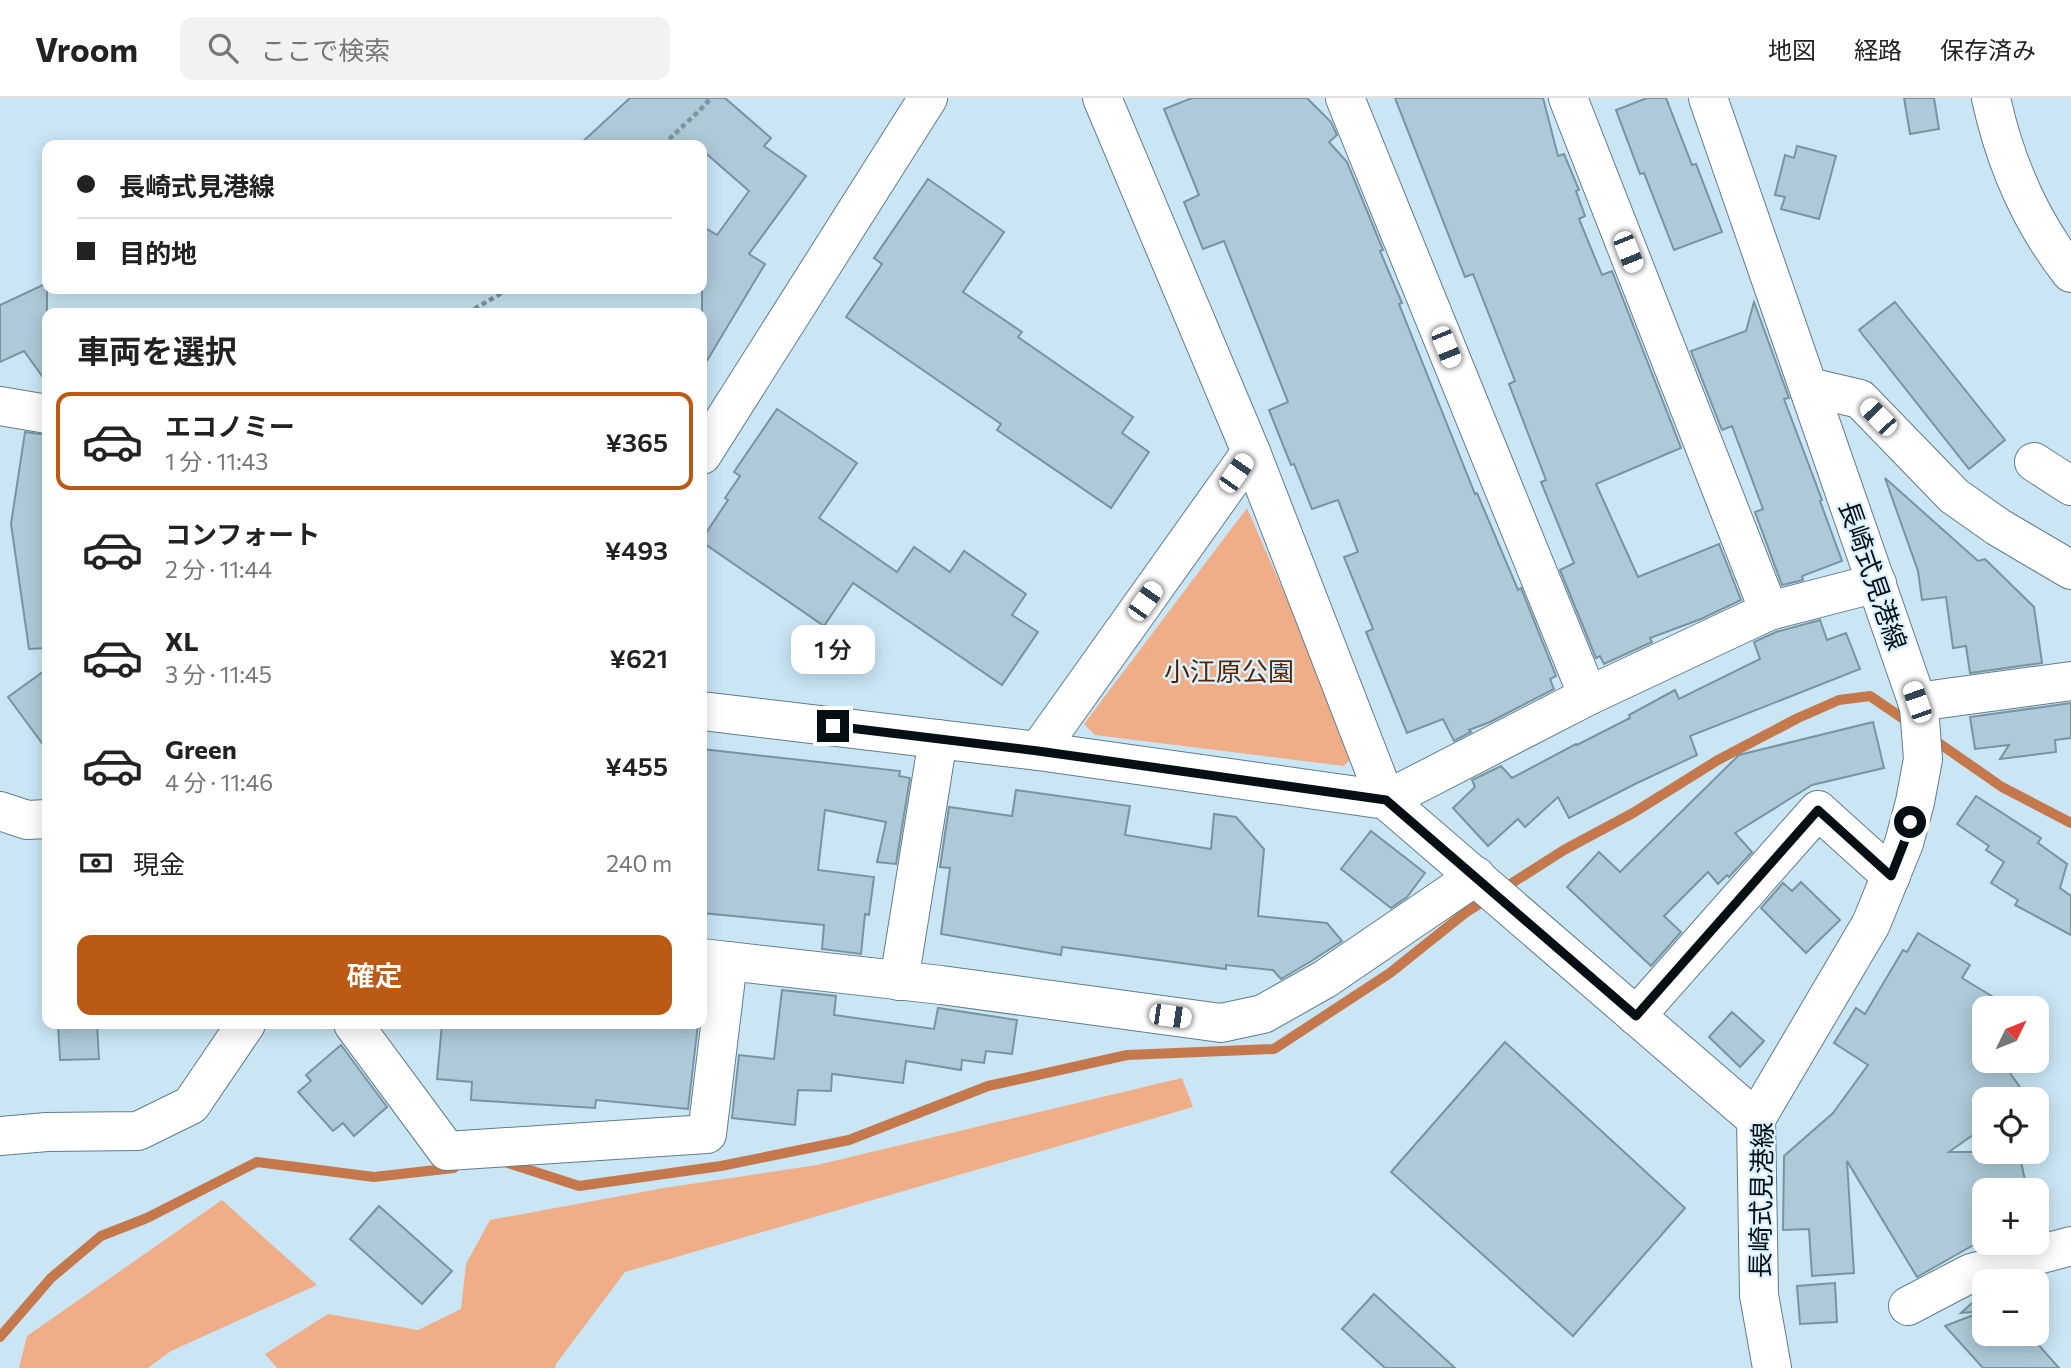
<!DOCTYPE html>
<html lang="ja">
<meta charset="utf-8">
<style>
:root{--surface:#fff;--page:#f2f2f2;--text:#222;--muted:#767676;--line:#e0e0e0;--accent:#ba5a15}
body{margin:0;font-family:Commissioner,"Noto Sans JP",sans-serif;background:var(--page);color:var(--text);height:100vh;display:flex;flex-direction:column;font-size:26px;white-space:nowrap}
*{box-sizing:border-box;margin:0}
p{font-size:23px;color:var(--muted)}
.icon{flex:none;width:38px;height:38px;fill:none;stroke:currentColor;stroke-width:2;stroke-linecap:round;stroke-linejoin:round}
.map{position:relative;flex:1;overflow:hidden}
.details{position:absolute;left:42px;top:210px;width:665px;height:721px;display:flex;flex-direction:column;background:var(--surface);border-radius:14px;box-shadow:0 4px 18px #0003}
.details>*{flex:none}
.top-card{position:absolute;left:42px;top:42px;width:665px;height:154px;border-radius:14px;box-shadow:0 4px 18px #0003;display:grid;align-content:center;height:154px;padding:0 35px;background:var(--surface)}
.needle{width:46px;rotate:47deg}
.fabs{position:absolute;left:1972px;top:898px;display:grid;gap:14px}
.fabs a{display:grid;place-items:center;width:77px;height:77px;border-radius:14px;background:var(--surface);box-shadow:0 4px 18px #0003;font-size:35px}
.end{position:absolute;width:32px;height:32px;margin:-16px;border:9px solid #060f14;background:#fff;box-shadow:0 0 0 4px #fff}
.from{border-radius:50%}
.bubble{position:absolute;height:49px;border-radius:14px;background:var(--surface);box-shadow:0 4px 18px #0003;font-size:23px;font-weight:600;line-height:49px;text-align:center}
.car{position:absolute;width:21px;height:42px;margin:-21px -10px;border-radius:9px;box-shadow:0 0 5px 2px #0007;background:linear-gradient(#fff 24%,#345 0 40%,#fff 0 76%,#345 0 86%,#fff 0)}
.top-card b{display:flex;align-items:center;gap:24px;height:66px;font-size:26px}
.top-card b+b{border-top:2px solid var(--line)}
.top-card i{width:18px;height:18px;background:var(--text)}
ul{padding:0;list-style:none}
li{display:flex;align-items:center;gap:21px;height:98px;margin:0 14px 10px;padding:0 21px;border:4px solid transparent;border-radius:14px}
li div{flex:1}
li b{display:block;font-size:26px}
li em{font-style:normal;font-weight:600}
li.selected{border-color:var(--accent)}
li>.icon{width:63px;height:63px;stroke-width:1.5}
h2{padding:0 35px;font-size:32px;line-height:84px}
.pay{display:flex;align-items:center;gap:18px;height:77px;padding:0 35px;font-size:26px}
.pay p{margin-inline-start:auto}
.button{display:flex;gap:14px;margin-top:auto;padding:14px 35px}
.button a{flex:1;height:80px;border-radius:14px;background:var(--accent);color:#fff;font-size:28px;font-weight:600;line-height:80px;text-align:center}
header{display:flex;align-items:center;gap:42px;box-sizing:border-box;height:98px;padding:0 35px;background:var(--surface);border-bottom:2px solid var(--line)}
header strong{font-size:33px}
nav{display:flex;gap:38px;margin-inline-start:auto;font-size:24px}
.search{width:490px;height:63px;background:var(--page);display:flex;align-items:center;gap:18px;box-sizing:border-box;padding:0 24px;border-radius:14px;color:var(--muted);font-size:26px}
.map>svg:first-child{display:block}
</style>
<header>
<strong>Vroom</strong>
<div class="search"><svg class="icon" aria-label="search" viewBox="0 0 24 24"><circle cx="10" cy="10" r="6"/><path d="M15 15l6 6"/></svg>ここで検索</div>
<nav><a>地図</a><a>経路</a><a>保存済み</a></nav>
</header>
<div class="map">
<svg width="2071" height="1270" viewBox="0 0 2071 1270">
<rect width="100%" height="100%" fill="#cae6f5"/>
<g fill="#f0ae88">
<polygon points="1247,410 1355,657 1344,668 1095,637 1084,626"/>
<polygon points="1182,980 1193,1009 625,1174 556,1266 555,1270 277,1270 265,1256 328,1216 418,1232 461,1211 466,1166 490,1122 664,1090 817,1067"/>
<polygon points="222,1102 317,1187 171,1253 148,1270 19,1270 27,1238"/>
</g>
<g fill="none" stroke-linecap="round" stroke-linejoin="round">
<g stroke="#c4784c" stroke-width="10">
<polyline points="1930,639 2002,689 2071,725"/>
<polyline points="505,1064 579,1088 721,1068 849,1042 988,988 1127,957 1274,951 1390,875 1465,815 1564,752 1633,715 1718,662 1798,620 1839,602 1870,598 1911,626"/>
<polyline points="0,1239 51,1180 101,1138 147,1120 257,1064 374,1079 454,1070"/>
</g>
</g>
<g fill="#aec9d8" stroke="#7993a1" stroke-width="2">
<polygon points="630,0 725,0 771,40 764,48 806,78 749,156 765,166 702,271 702,128 717,137 749,93 702,52 702,47 579,47"/>
<polygon points="1192,0 1307,0 1331,24 1337,37 1329,44 1347,64 1383,152 1380,153 1402,205 1399,206 1475,396 1477,395 1518,492 1521,490 1556,578 1550,581 1554,591 1490,624 1469,632 1471,634 1454,643 1443,621 1407,635 1366,534 1373,531 1344,459 1358,454 1338,402 1312,411 1294,366 1291,367 1269,312 1288,304 1224,143 1203,151 1184,104 1199,97 1164,11"/>
<polygon points="1395,0 1543,0 1558,58 1564,56 1579,92 1576,93 1585,118 1579,121 1602,177 1612,173 1681,350 1596,386 1638,479 1719,446 1741,502 1701,521 1650,540 1652,544 1604,566 1600,558 1596,560 1560,472 1574,465 1541,384 1546,382 1509,286 1515,283 1473,176 1465,179"/>
<polygon points="1647,0 1666,0 1692,67 1696,66 1722,134 1674,152 1644,75 1640,76 1616,12"/>
<polygon points="1904,0 1934,0 1939,31 1910,36"/>
<polygon points="1797,48 1836,58 1819,121 1781,111 1785,99 1775,97 1785,57 1794,60"/>
<polygon points="928,81 1004,134 963,194 1022,234 1018,239 1133,319 1122,335 1149,354 1111,410 997,332 1001,326 846,219 882,166 874,160"/>
<polygon points="47,185 47,285 24,253 0,264 0,207"/>
<polygon points="1754,204 1789,300 1784,301 1822,402 1820,403 1842,463 1802,478 1803,482 1782,487 1755,414 1763,411 1732,328 1722,332 1691,253 1746,233"/>
<polygon points="1895,204 2005,342 1969,371 1859,232"/>
<polygon points="777,311 857,365 819,420 897,474 914,449 950,474 964,453 1026,496 1012,517 1038,534 1002,587 853,485 824,528 702,444 702,441 728,402 725,400 740,378 734,374"/>
<polygon points="25,334 47,337 47,550 29,551 11,426"/>
<polygon points="1885,380 1978,463 1985,461 2034,509 2042,565 1970,575 1966,548 1953,550 1946,499 1922,502 1918,473"/>
<polygon points="1820,522 1827,542 1846,535 1860,571 1690,638 1697,657 1637,685 1569,720 1558,699 1525,729 1518,721 1488,748 1453,710 1475,689 1472,682 1501,668 1512,680 1576,646 1577,647 1630,620 1629,617 1675,592 1679,601 1760,561 1754,544 1776,534"/>
<polygon points="47,571 47,652 8,599"/>
<polygon points="2071,605 2071,640 2055,642 2056,654 2000,661 2009,647 1975,651 1970,619"/>
<polygon points="1873,624 1884,670 1812,687 1735,735 1752,754 1729,779 1727,777 1718,786 1708,774 1664,818 1681,834 1651,868 1567,789 1599,754 1620,774 1739,657"/>
<polygon points="702,651 900,673 899,678 910,680 896,766 877,764 886,724 825,712 818,772 874,779 869,817 865,816 861,856 822,851 824,827 702,815"/>
<polygon points="1016,692 1130,708 1125,737 1211,751 1214,716 1236,719 1264,751 1258,818 1327,825 1342,843 1313,862 1281,881 1273,872 1226,867 1226,871 1062,849 1061,857 941,836 950,770 940,769 949,709 1012,718"/>
<polygon points="1976,698 2041,740 2038,745 2067,766 2060,790 2071,798 2071,837 2015,807 2018,802 1991,785 2004,764 1986,752 1989,748 1957,726"/>
<polygon points="1371,733 1425,775 1407,799 1391,810 1341,771"/>
<polygon points="1801,784 1840,822 1806,855 1761,810 1783,785 1792,793"/>
<polygon points="1918,835 1970,867 1962,880 1995,900 1992,904 2003,910 1984,910 1984,962 2003,962 2002,964 2027,999 2024,1001 1984,1001 1984,1029 1949,1054 2019,1054 2027,1092 1984,1092 1984,1141 1917,1179 1847,1063 1854,1175 1812,1178 1809,1131 1783,1132 1784,1058 1833,1015 1868,967 1834,945 1856,910 1865,916 1903,852 1907,854"/>
<polygon points="782,892 836,898 834,917 934,931 938,910 1017,922 1012,956 986,953 984,965 962,962 961,972 906,963 903,985 832,976 831,993 798,992 795,1027 732,1020 739,957 774,961"/>
<polygon points="1732,914 1764,943 1740,969 1709,939"/>
<polygon points="58,926 97,926 99,961 60,962"/>
<polygon points="442,926 698,926 688,1011 596,1002 595,1010 471,1002 472,984 437,981"/>
<polygon points="1505,944 1685,1110 1573,1238 1391,1074"/>
<polygon points="341,947 387,1009 354,1038 343,1025 333,1033 298,994 311,983 306,977"/>
<polygon points="379,1108 452,1173 422,1206 350,1141"/>
<polygon points="1835,1185 1837,1224 1800,1226 1797,1188"/>
<polygon points="1984,1194 1984,1236 2029,1236 2059,1270 1983,1270 1945,1228 1984,1213 1961,1215"/>
<polygon points="1374,1196 1455,1270 1385,1270 1342,1231"/>
</g>
<g fill="none" stroke-linecap="round" stroke-linejoin="round">
<defs>
<g id="minor">
<polyline points="1102,0 1251,354 1386,702 1756,1021"/>
<polyline points="1345,0 1588,598"/>
<polyline points="1568,0 1769,513"/>
<path d="M1991,0C2005,65 2030,123 2071,175"/>
<polyline points="1809,289 1860,301 1954,398 1998,429 2071,472"/>
<polyline points="0,308 47,316"/>
<polyline points="702,357 928,0"/>
<polyline points="2034,364 2071,388"/>
<polyline points="1917,604 2071,583"/>
<polyline points="702,613 1038,653 1386,702 1588,598 1769,513 1877,485"/>
<polyline points="1038,653 1251,354"/>
<polyline points="0,713 27,722 47,721"/>
<polyline points="702,860 941,887 1221,925 1263,916 1325,881 1476,778"/>
<polyline points="899,883 938,641"/>
<polyline points="1636,918 1818,712 1891,778"/>
<polyline points="353,926 447,1053 707,1036 728,863"/>
<polyline points="0,1038 47,1034 138,1033 191,1007 246,926"/>
<polyline points="1908,1208 1971,1175 2071,1148"/>
</g>
<polyline id="major" points="1708,0 1919,609 1923,661 1915,704 1904,745 1871,826 1756,1021 1759,1197 1772,1270"/>
</defs>
<use href="#minor" stroke="#627c89" stroke-width="40"/>
<use href="#major" stroke="#627c89" stroke-width="40"/>
<g stroke="#7f949f" stroke-width="4.5" stroke-dasharray="5 3.5" stroke-linecap="butt">
<polyline points="663,47 699,13 711,0"/>
<polyline points="467,215 509,191"/>
</g>
<use href="#minor" stroke="#fff" stroke-width="38"/>
<use href="#major" stroke="#fff" stroke-width="38"/>
</g>
<g fill="none" stroke-linecap="round" stroke-linejoin="round">
<polyline stroke="#060f14" stroke-width="9" points="833,628 1038,653 1386,702 1636,918 1818,712 1891,778 1904,745 1910,724"/>
</g>
<g text-anchor="middle" dominant-baseline="central" stroke-width="5" stroke-linejoin="round" paint-order="stroke">
<g font-size="26" fill="#060f14" stroke="#dcf2ff">
<text transform="translate(1874 477) rotate(71)">長崎式見港線</text>
<text transform="translate(1760 1102) rotate(-89)">長崎式見港線</text>
</g>
<g font-size="26" fill="#552400" stroke="#dcf2ff">
<text x="1229" y="572">小江原公園</text>
</g>
</g>
</svg>
<div class="fabs">
<a><svg class="needle" viewBox="-14 -14 28 28"><path d="M0-13l5 13h-10z" fill="#e53935"/><path d="M0 13l5-13h-10z" fill="#767676"/></svg></a>
<a><svg class="icon" aria-label="locate" viewBox="0 0 24 24"><circle cx="12" cy="12" r="6"/><path d="M12 2v4M12 18v4M2 12h4M18 12h4"/></svg></a>
<a>+</a>
<a>−</a>
</div>
<i class="end from" style="left:1910px;top:724px"></i>
<i class="end" style="left:833px;top:628px"></i>
<div class="bubble" style="left:791px;top:527px;width:84px">1 分</div>
<i class="car" style="left:1628px;top:154px;rotate:158deg"></i>
<i class="car" style="left:1446px;top:249px;rotate:158deg"></i>
<i class="car" style="left:1878px;top:319px;rotate:316deg"></i>
<i class="car" style="left:1236px;top:375px;rotate:35deg"></i>
<i class="car" style="left:1145px;top:503px;rotate:35deg"></i>
<i class="car" style="left:1917px;top:604px;rotate:341deg"></i>
<i class="car" style="left:1170px;top:918px;rotate:98deg"></i>
<div class="top-card">
<b><i class="from"></i>長崎式見港線</b>
<b><i></i>目的地</b>
</div>
<section class="details">
<h2>車両を選択</h2>
<ul>
<li class="selected"><svg class="icon" aria-label="car" viewBox="0 0 24 24"><path d="M5 17H2v-5l4-1 3-4h7l3 4 3 1v5h-3M9 17h6M6 11h13"/><circle cx="7" cy="17" r="2"/><circle cx="17" cy="17" r="2"/></svg><div><b>エコノミー</b><p>1 分 · 11:43</p></div><em>¥365</em></li>
<li><svg class="icon" aria-label="car" viewBox="0 0 24 24"><path d="M5 17H2v-5l4-1 3-4h7l3 4 3 1v5h-3M9 17h6M6 11h13"/><circle cx="7" cy="17" r="2"/><circle cx="17" cy="17" r="2"/></svg><div><b>コンフォート</b><p>2 分 · 11:44</p></div><em>¥493</em></li>
<li><svg class="icon" aria-label="car" viewBox="0 0 24 24"><path d="M5 17H2v-5l4-1 3-4h7l3 4 3 1v5h-3M9 17h6M6 11h13"/><circle cx="7" cy="17" r="2"/><circle cx="17" cy="17" r="2"/></svg><div><b>XL</b><p>3 分 · 11:45</p></div><em>¥621</em></li>
<li><svg class="icon" aria-label="car" viewBox="0 0 24 24"><path d="M5 17H2v-5l4-1 3-4h7l3 4 3 1v5h-3M9 17h6M6 11h13"/><circle cx="7" cy="17" r="2"/><circle cx="17" cy="17" r="2"/></svg><div><b>Green</b><p>4 分 · 11:46</p></div><em>¥455</em></li>
</ul>
<div class="pay"><svg class="icon" aria-label="cash" viewBox="0 0 24 24"><path d="M3 7h18v10H3z"/><circle cx="12" cy="12" r="2"/></svg>現金<p>240 m</p></div>
<div class="button"><a>確定</a></div>
</section>
</div>
